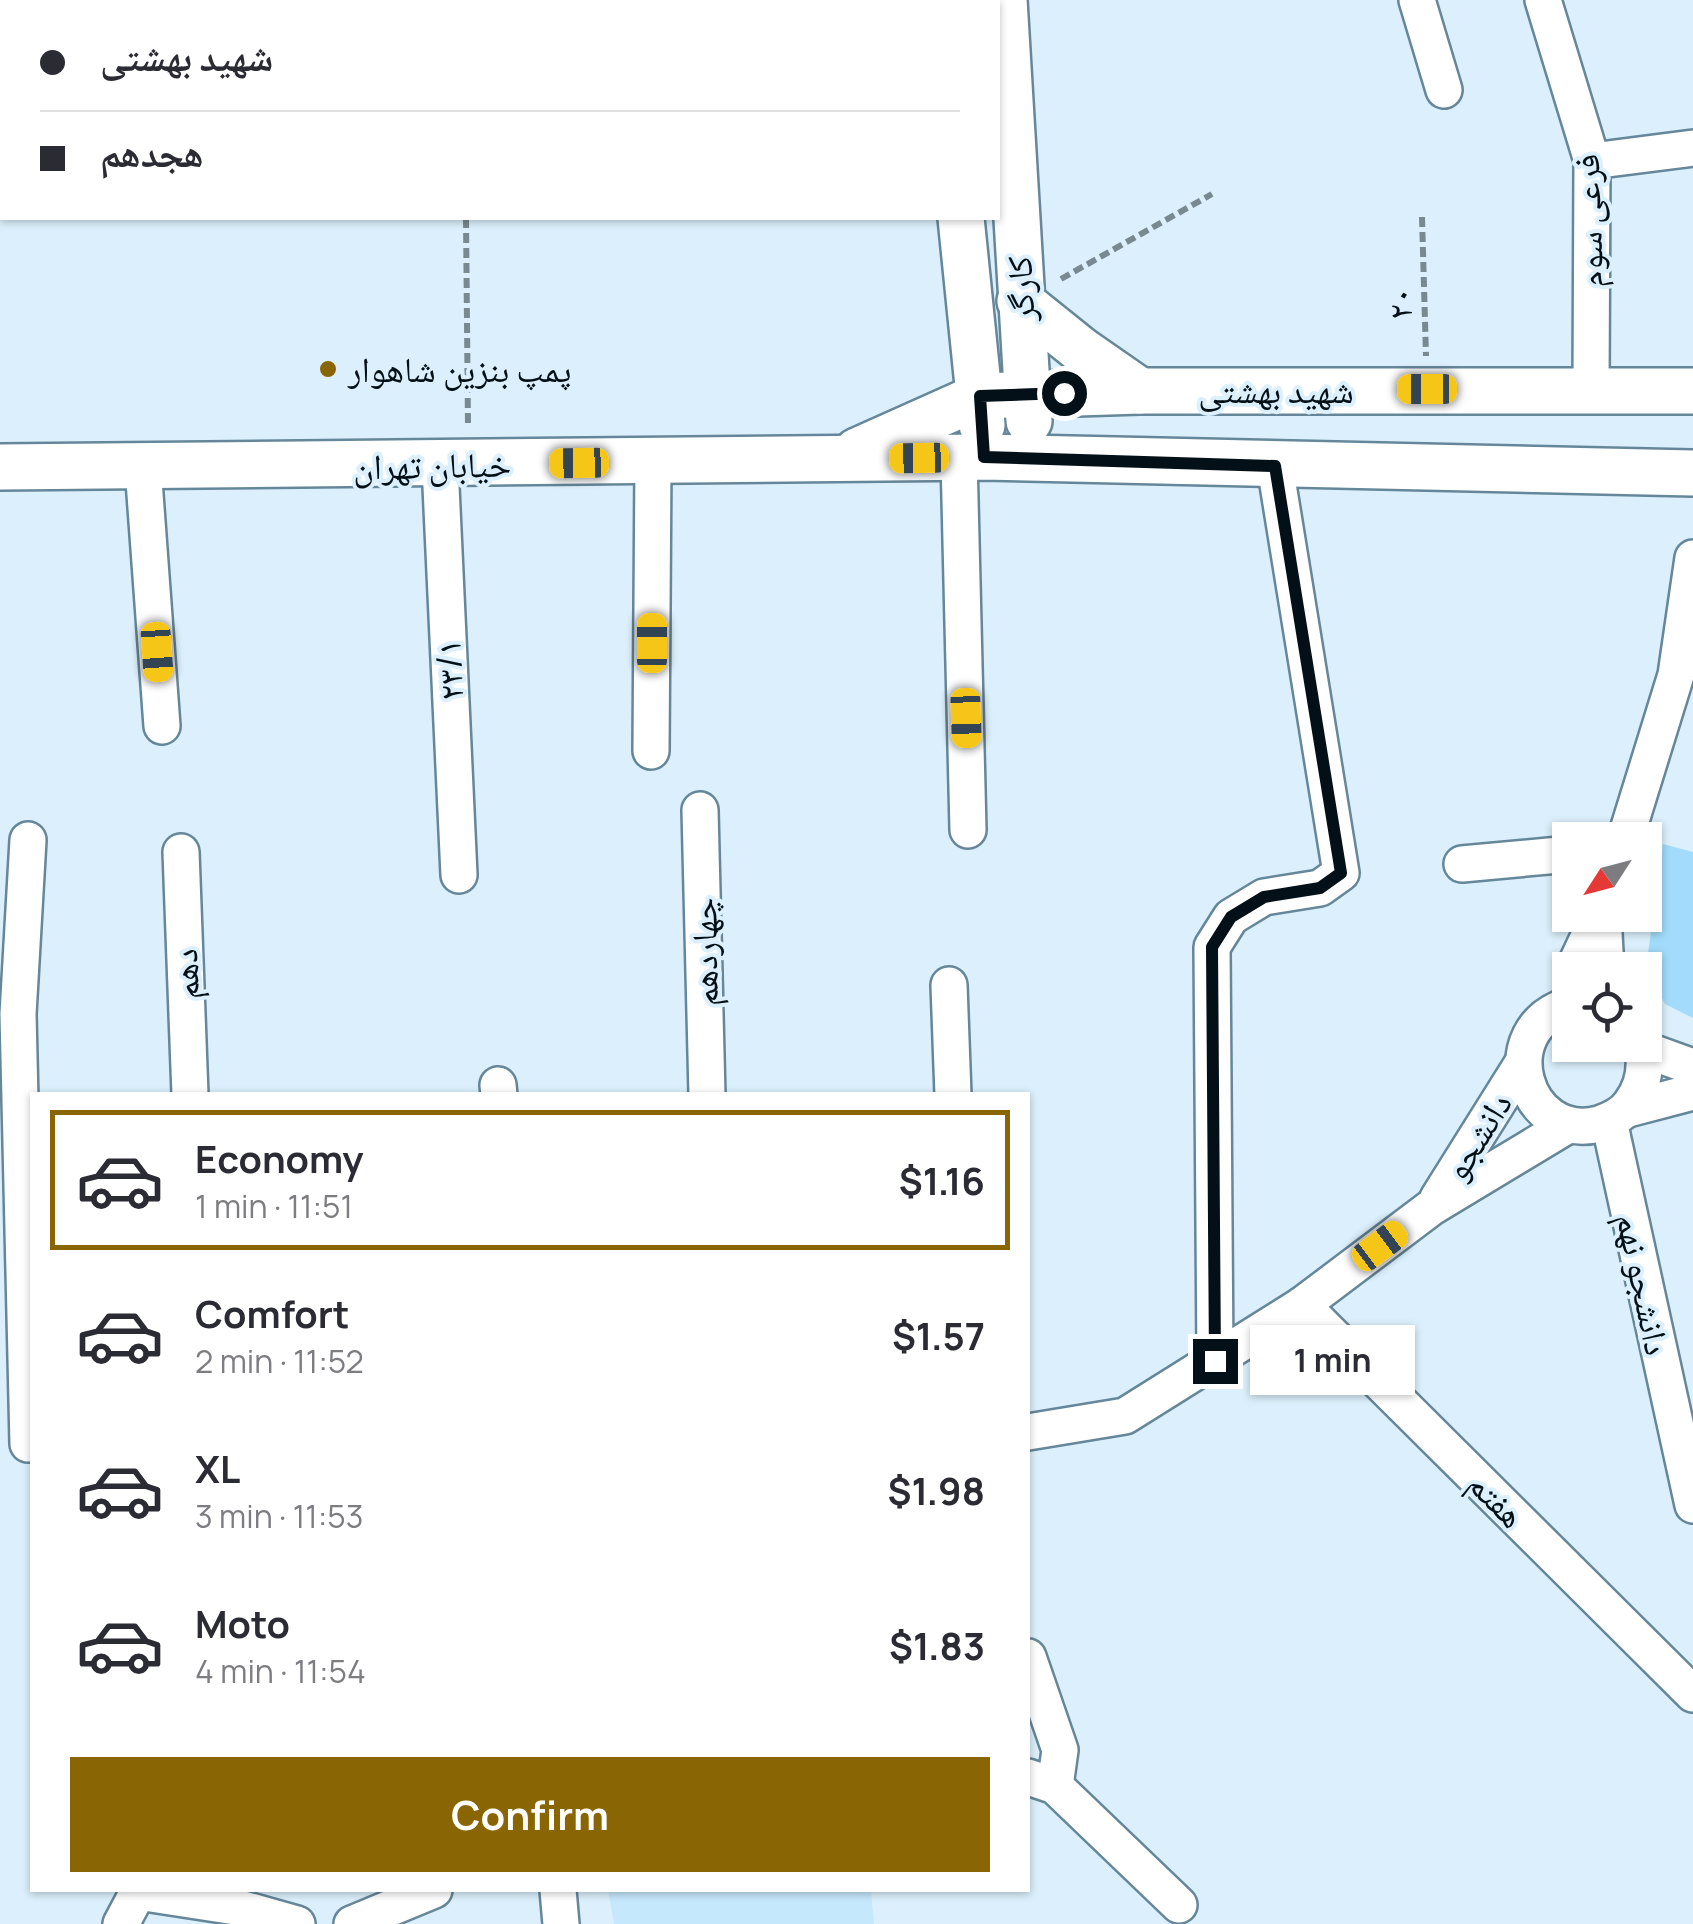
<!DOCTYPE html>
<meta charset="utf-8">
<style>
:root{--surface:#fff;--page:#f7f7f7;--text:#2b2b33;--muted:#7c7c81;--line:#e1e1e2;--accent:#896603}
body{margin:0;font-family:Manrope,"Noto Naskh Arabic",sans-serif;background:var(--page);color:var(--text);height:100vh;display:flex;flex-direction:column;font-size:38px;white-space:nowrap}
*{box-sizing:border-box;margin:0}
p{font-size:32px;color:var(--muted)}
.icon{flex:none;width:55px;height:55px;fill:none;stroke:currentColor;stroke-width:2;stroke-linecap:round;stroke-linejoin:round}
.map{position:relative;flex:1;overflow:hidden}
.side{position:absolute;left:30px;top:1092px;width:1000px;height:800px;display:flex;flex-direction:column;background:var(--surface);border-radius:0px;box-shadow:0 2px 8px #0004}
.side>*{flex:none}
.banner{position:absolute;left:0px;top:0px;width:1000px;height:220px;box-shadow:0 2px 8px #0004;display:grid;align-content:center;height:220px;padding:0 40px;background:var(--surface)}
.needle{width:65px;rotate:234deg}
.tools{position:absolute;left:1552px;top:822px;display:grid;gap:20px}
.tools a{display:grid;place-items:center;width:110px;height:110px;border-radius:0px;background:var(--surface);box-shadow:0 2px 8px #0004;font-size:50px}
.end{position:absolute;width:45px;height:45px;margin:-22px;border:12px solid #041017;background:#fff;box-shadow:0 0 0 5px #fff}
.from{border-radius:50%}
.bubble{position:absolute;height:70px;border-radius:0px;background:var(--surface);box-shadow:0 2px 8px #0004;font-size:32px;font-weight:700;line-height:70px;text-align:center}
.car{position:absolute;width:30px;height:60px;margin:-30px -15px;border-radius:12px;box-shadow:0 0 8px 2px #0007;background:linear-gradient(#f5c518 24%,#345 0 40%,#f5c518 0 76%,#345 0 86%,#f5c518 0)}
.banner b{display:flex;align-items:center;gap:35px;height:95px;font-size:38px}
.banner b+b{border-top:2px solid var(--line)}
.banner i{width:25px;height:25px;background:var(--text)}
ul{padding:18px 0 0;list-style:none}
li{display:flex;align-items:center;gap:30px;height:140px;margin:0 20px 15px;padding:0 20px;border:5px solid transparent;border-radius:0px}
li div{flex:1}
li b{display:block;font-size:38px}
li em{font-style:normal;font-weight:700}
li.current{border-color:var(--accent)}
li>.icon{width:90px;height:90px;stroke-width:1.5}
.primary-button{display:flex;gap:20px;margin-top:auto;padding:20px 40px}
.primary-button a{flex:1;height:115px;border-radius:0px;background:var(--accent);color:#fff;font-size:40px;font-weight:700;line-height:115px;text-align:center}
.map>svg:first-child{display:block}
</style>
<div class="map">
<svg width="1693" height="1924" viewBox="0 0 1693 1924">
<rect width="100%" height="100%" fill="#dbf0fc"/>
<polygon fill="#c6e8fd" points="608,1890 871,1890 874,1924 614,1924"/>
<polygon fill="#a2dbfb" points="1663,844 1693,852 1693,1018 1665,1004 1646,968"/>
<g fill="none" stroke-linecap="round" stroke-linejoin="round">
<defs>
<g id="minor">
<polyline points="357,0 359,2"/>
<polyline points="1417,0 1444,90"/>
<polyline points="1543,0 1592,161 1591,389"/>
<polyline points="636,2 639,0"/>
<polyline points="1592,161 1693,148"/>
<polyline points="959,458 968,830"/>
<polyline points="440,465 459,875"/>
<polyline points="143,467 162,726"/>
<polyline points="651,751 653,462"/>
<polyline points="700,810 707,1095"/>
<polyline points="28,840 18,1014 28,1444"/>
<polyline points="1625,840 1676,675 1693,558"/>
<polyline points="181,852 190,1095"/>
<polyline points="1462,864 1570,854"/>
<polyline points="1603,915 1606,970"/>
<polyline points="1573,970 1599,915"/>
<polyline points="949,985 953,1095"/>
<path d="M1570,1005C1490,1028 1524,1143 1599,1124C1611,1120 1624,1114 1631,1103C1644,1085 1647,1066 1642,1045"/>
<polyline points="1643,1049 1693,1067"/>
<polyline points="498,1085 499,1095"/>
<polyline points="1628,1109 1693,1092"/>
<polyline points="1609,1121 1693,1505"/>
<polyline points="1438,1198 1522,1064"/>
<polyline points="1302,1305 1693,1694"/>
<polyline points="1215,1361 1212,947 1231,917 1264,897 1320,888 1341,873 1275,466"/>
<polyline points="1028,1432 1125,1416 1302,1305 1432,1207 1568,1125"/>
<polyline points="1028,1657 1060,1750 1055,1786"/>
<polyline points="1028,1777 1055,1786 1179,1905"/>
<polyline points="558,1890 561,1924"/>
<polyline points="121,1924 138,1892 236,1907 297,1924"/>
<polyline points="352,1924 434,1890"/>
</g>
<g id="major">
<polyline points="951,0 952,2"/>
<polyline points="1004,0 1029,421"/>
<polyline points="961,218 982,425"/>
<polyline points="1020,301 1081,350 1140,391"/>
<polyline points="857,451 980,396 1140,391 1693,391"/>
<polyline points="0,467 984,457 1693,473"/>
</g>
</defs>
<use href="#minor" stroke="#668799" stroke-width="40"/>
<use href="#major" stroke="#668799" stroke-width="50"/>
<g stroke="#788992" stroke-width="6" stroke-dasharray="10 5" stroke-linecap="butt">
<polyline points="768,0 770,2"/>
<polyline points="0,125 2,125"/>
<polyline points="1422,217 1426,356"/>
<polyline points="466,218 468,426"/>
<polyline points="1061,279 1212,194"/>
</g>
<use href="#minor" stroke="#fff" stroke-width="35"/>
<use href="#major" stroke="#fff" stroke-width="45"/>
</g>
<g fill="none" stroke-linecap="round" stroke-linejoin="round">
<polyline stroke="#041017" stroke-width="12" points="1064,393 980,396 984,457 1275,466 1341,873 1320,888 1264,897 1231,917 1212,947 1215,1361"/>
</g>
<circle fill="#896603" stroke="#dbf0fc" stroke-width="4" cx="328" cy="369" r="10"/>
<g text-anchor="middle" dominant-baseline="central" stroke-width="8" stroke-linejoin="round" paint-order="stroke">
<g font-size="35" fill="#041017" stroke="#dbf0fc">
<text transform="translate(1588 221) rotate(-92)">فرعی سوم</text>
<text transform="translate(1020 289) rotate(-93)">کارگر</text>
<text transform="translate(1399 304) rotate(-91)">۲۰</text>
<text x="1276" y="390">شهید بهشتی</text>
<text transform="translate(432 465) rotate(-1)">خیابان تهران</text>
<text transform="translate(449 670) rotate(-93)">۲۳/۱</text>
<text transform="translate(704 952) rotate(-91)">چهاردهم</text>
<text transform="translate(185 974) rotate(-92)">دهم</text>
<text transform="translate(1477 1136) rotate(-58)">دانشجو</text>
<text transform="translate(1644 1284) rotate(78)">دانشجو نهم</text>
<text transform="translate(1497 1499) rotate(45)">هفتم</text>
</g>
<g font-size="35" fill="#041017" stroke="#dbf0fc" text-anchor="start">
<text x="348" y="369">پمپ بنزین شاهوار</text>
</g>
</g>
</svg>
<div class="tools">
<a><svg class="needle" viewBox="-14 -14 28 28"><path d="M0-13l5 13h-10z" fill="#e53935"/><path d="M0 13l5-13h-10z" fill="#7c7c81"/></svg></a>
<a><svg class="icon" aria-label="locate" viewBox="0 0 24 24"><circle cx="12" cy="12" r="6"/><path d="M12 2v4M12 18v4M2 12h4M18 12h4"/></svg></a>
</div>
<i class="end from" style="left:1064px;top:393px"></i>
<i class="end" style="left:1215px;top:1361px"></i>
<div class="bubble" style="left:1250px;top:1325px;width:165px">1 min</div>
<i class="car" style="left:1427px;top:389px;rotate:270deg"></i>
<i class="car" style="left:919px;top:458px;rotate:269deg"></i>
<i class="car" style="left:579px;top:463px;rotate:269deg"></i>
<i class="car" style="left:652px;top:643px;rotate:0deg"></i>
<i class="car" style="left:157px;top:652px;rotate:176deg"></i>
<i class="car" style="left:966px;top:718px;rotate:178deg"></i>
<i class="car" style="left:1380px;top:1246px;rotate:53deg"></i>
<div class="banner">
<b><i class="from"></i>شهید بهشتی</b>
<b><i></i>هجدهم</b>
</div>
<section class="side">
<ul>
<li class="current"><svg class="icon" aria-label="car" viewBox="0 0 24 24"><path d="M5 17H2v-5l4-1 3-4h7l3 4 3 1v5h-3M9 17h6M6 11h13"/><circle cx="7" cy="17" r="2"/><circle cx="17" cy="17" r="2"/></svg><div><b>Economy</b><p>1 min · 11:51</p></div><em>$1.16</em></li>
<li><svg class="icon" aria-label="car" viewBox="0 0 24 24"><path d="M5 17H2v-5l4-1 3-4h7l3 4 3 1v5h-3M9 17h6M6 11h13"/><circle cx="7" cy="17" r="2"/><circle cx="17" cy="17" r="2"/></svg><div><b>Comfort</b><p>2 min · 11:52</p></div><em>$1.57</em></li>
<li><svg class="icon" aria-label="car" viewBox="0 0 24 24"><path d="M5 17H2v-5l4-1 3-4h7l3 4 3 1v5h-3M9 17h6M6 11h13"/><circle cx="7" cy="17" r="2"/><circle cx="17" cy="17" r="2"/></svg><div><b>XL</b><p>3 min · 11:53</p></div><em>$1.98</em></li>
<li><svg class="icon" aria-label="car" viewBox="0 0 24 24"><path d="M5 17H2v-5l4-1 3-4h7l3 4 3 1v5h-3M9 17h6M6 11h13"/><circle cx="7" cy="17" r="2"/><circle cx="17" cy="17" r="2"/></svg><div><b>Moto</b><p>4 min · 11:54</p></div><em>$1.83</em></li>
</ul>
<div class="primary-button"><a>Confirm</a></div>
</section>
</div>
